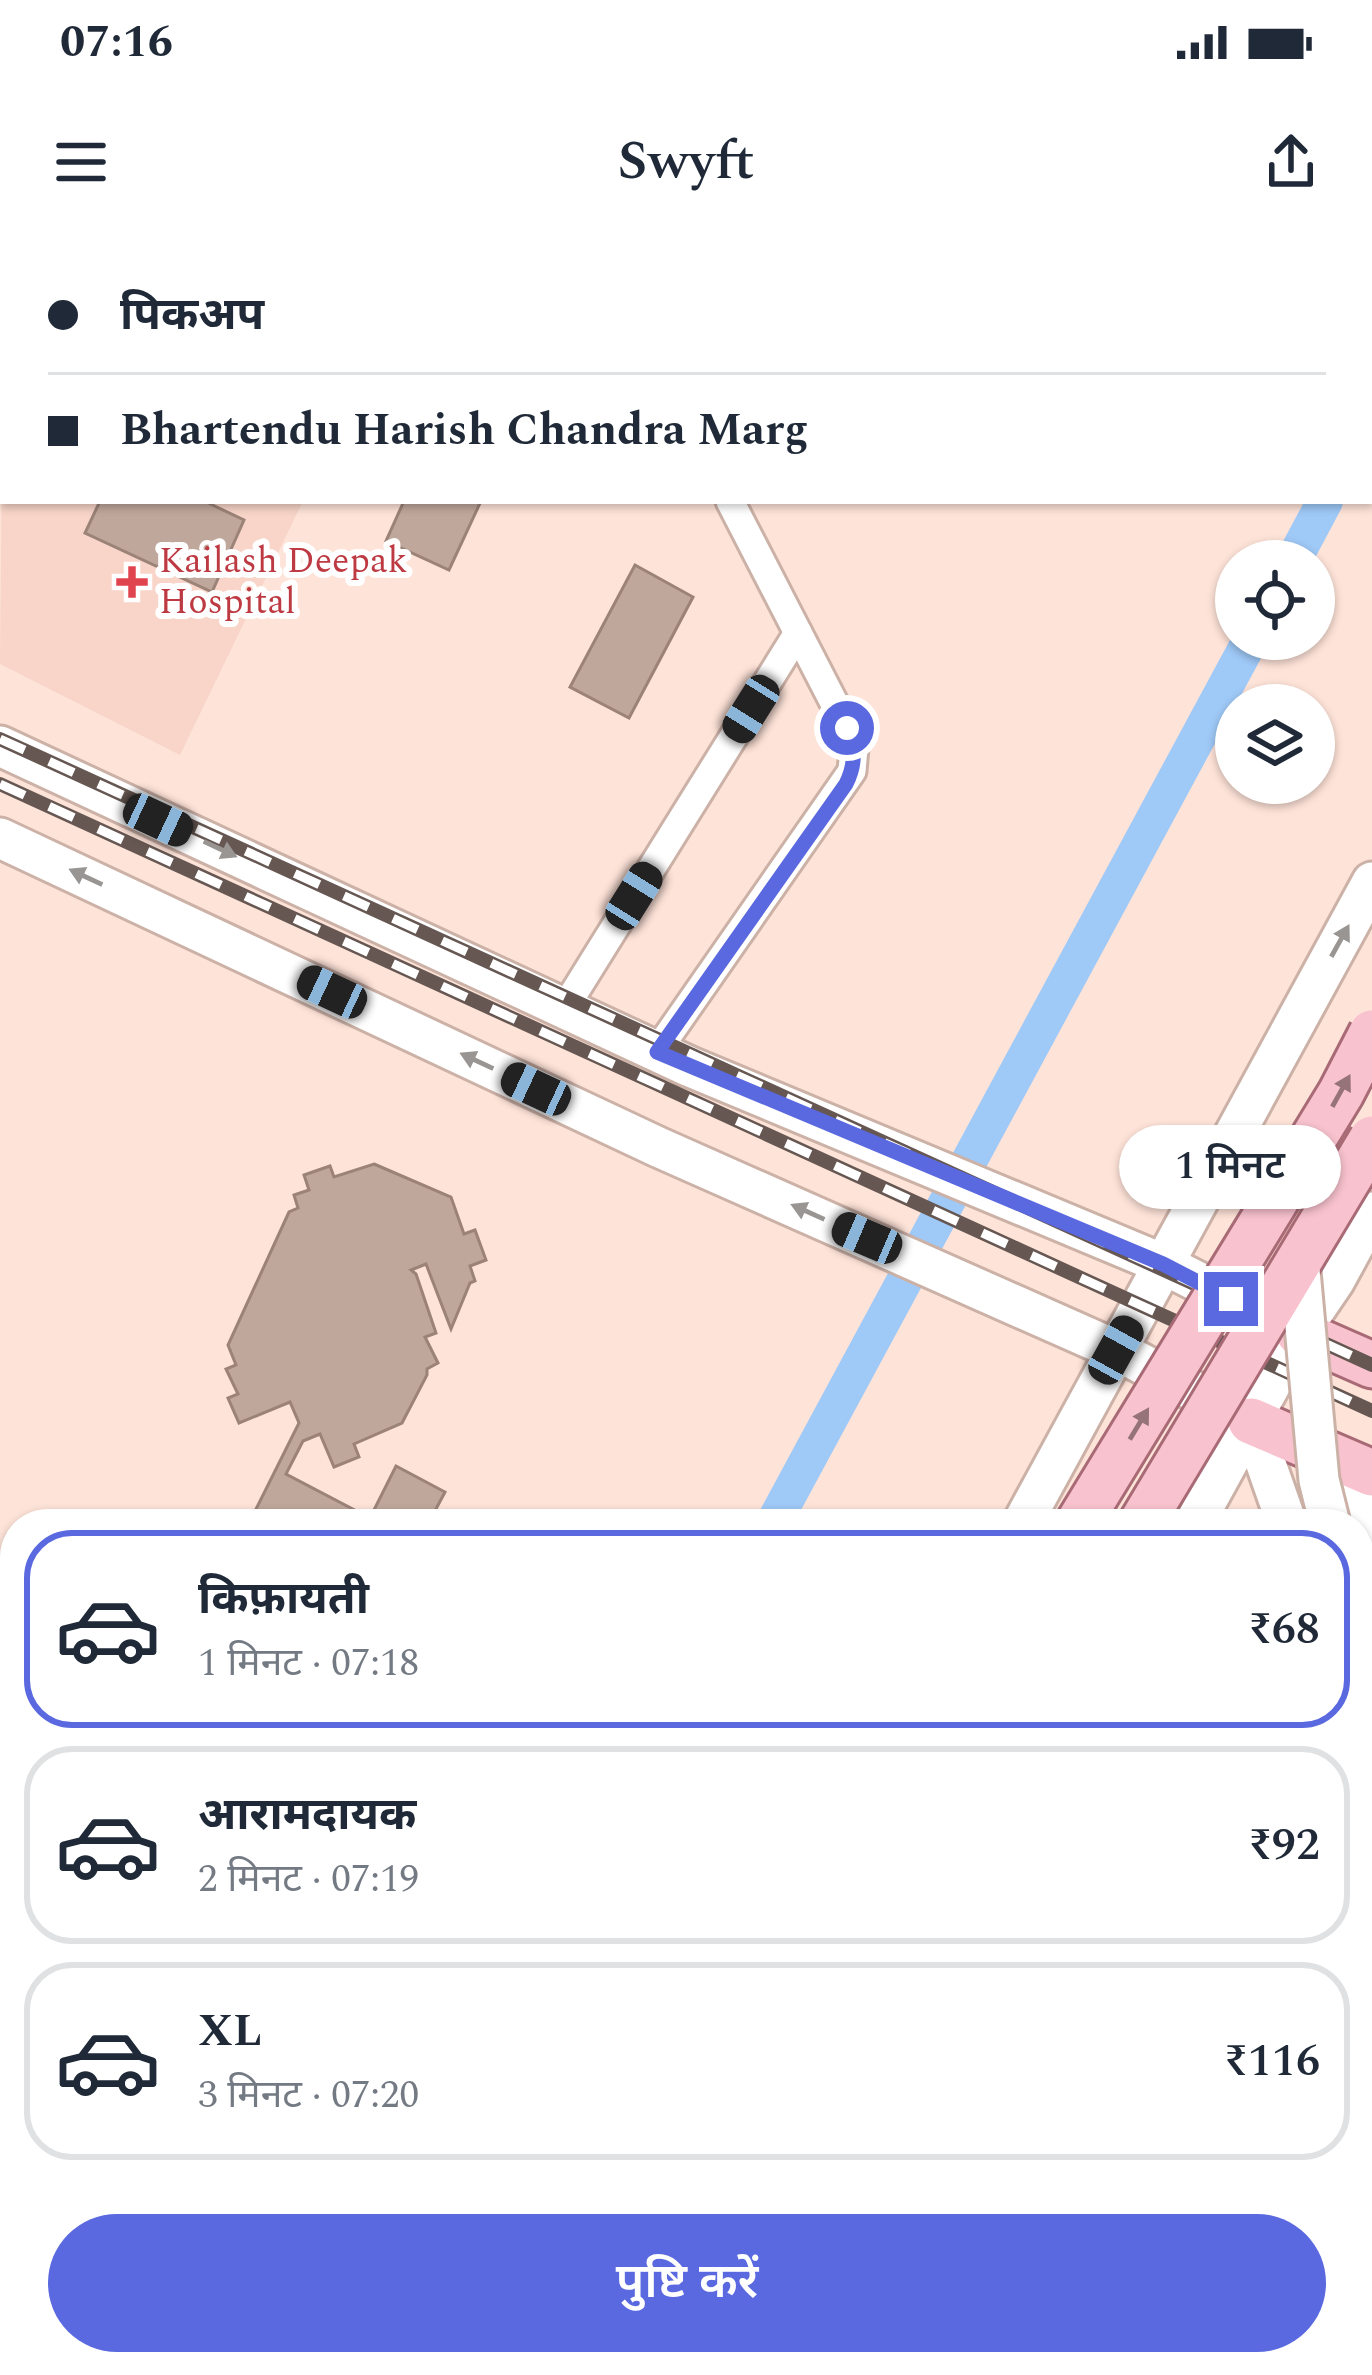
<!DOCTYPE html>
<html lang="hi">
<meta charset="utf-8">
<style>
:root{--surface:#fff;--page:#f6f6f7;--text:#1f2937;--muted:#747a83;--line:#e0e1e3;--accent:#5a69e0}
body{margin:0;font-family:Spectral,"Noto Sans Devanagari",serif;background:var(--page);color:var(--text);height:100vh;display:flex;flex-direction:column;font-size:45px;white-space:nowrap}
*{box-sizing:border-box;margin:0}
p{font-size:39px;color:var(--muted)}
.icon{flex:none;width:66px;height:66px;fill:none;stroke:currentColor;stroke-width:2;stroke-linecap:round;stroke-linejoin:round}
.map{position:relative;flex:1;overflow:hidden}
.drawer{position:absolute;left:0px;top:1269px;width:1374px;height:867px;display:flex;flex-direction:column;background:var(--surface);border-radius:48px 48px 0 0;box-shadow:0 3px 9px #0004}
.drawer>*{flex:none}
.guide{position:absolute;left:0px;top:0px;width:1374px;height:264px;box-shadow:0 3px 9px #0004;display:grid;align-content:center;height:264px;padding:0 48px;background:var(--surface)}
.fabs{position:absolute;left:1215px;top:300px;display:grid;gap:24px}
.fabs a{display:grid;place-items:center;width:120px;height:120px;border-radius:50%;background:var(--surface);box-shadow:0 3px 9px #0004;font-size:60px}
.end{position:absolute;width:54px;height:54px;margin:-27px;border:15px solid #5a69e0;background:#fff;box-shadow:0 0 0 6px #fff}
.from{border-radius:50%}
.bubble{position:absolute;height:84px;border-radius:42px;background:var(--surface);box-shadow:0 3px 9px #0004;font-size:39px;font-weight:600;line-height:84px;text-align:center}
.car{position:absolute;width:36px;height:72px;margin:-36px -18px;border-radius:15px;box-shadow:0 0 9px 3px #0007;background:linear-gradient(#222 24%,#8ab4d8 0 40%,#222 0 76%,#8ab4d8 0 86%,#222 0)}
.guide b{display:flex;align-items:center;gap:42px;height:114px;font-size:45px}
.guide b+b{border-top:3px solid var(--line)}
.guide i{width:30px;height:30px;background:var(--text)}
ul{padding:21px 0 0;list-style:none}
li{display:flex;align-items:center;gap:36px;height:198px;margin:0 24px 18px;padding:0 24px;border:6px solid var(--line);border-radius:48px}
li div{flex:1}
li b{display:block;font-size:45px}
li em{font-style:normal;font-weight:600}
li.on{border-color:var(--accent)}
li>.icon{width:108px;height:108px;stroke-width:1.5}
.action{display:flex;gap:24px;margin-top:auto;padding:24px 48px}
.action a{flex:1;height:138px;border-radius:72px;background:var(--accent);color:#fff;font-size:48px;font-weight:600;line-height:138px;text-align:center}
.status{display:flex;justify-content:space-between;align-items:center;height:84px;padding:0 60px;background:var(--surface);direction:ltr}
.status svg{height:33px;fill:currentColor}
header{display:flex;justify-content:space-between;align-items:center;height:156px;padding:0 48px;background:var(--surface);font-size:54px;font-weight:600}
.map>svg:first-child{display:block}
</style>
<div class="status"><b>07:16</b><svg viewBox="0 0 49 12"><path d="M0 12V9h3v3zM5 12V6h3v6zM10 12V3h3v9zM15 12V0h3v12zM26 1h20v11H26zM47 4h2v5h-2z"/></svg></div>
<header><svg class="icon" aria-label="menu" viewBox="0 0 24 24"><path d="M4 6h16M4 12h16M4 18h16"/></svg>Swyft<svg class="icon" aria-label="share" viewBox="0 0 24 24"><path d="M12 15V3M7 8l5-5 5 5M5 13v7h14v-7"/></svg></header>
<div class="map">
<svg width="1372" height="2135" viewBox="0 0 1372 2135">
<rect width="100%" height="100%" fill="#fee3d8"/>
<g fill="#f8d5c8">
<polygon points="56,0 428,0 54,3"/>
<polygon points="3,110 3,261 303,261 180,515 0,424"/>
</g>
<polygon fill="#aac58b" points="1163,2121 1284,2121 1291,2135 1154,2135"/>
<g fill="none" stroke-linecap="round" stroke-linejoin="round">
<g stroke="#9fc9f7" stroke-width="36">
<polyline points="1371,176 1372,175"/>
<polyline points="1293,321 1325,261"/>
<polyline points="773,1284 1251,399"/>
<polyline points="314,2135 322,2121"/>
</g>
</g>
<g fill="#c0a79b" stroke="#9b8378" stroke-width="3">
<polygon points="211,0 382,0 209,3"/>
<polygon points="100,261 204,261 244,280 212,352 85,293"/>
<polygon points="404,261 481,261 449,330 386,301"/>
<polygon points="635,325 693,357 629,478 570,447"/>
<polygon points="374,924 451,957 464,994 475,990 486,1020 470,1026 475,1041 470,1043 451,1089 426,1024 411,1030 416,1034 436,1093 425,1097 438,1123 427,1129 427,1135 402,1183 354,1204 359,1217 334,1227 320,1194 303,1201 286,1234 370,1278 396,1226 445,1252 428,1284 280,1284 255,1271 299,1183 290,1162 239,1183 228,1158 238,1154 226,1129 236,1125 228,1105 289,972 298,968 294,955 309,950 304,935 330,926 334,937"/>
<polygon points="1372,1793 1372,1882 1368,1884 1359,1866 1359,1799"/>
<polygon points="1372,2027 1372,2104 1359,2109 1359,2033"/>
<polygon points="1372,2116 1372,2135 1332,2135"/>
<polygon points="906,2121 973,2121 965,2135 933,2135"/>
</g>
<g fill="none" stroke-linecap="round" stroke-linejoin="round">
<defs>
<g id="street">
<polyline points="596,0 598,3"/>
<polyline points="0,12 3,5"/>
<polyline points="564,769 798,393"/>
<polyline points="657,811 852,531 854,508 847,488 730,261"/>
<polyline points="1359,1620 1372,1647"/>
<polyline points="1359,1718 1372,1691"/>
<polyline points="1359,1942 1372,1968"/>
<polyline points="872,2121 895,2135"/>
<polyline points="1031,2121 1052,2135"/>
<polyline points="1294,2121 1302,2135"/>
<polyline points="750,2135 758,2121"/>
<polyline points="985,2135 992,2121"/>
<polyline points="1133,2135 1140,2121"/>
</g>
<g id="secondary">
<polyline points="0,506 688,826 1163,1024 1289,1088"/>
<polyline points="0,598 658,907 1116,1110 1241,1176"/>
<polyline points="1251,1181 1287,1284"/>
<polyline points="1337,1216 1372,1311"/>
<polyline points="1022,1284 1372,642"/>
<polyline points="1194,1284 1299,1093 1335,1040 1372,972"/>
<polyline points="1359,1378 1372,1409"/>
<polyline points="1359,1475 1372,1503"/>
<polyline points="565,2135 572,2121"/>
<polyline points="727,2135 735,2121"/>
</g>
<g id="primary">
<polyline points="1299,1093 1372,1125"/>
<polyline points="1251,1181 1372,1233"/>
<polyline points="601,2135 609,2121"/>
<polyline points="661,2135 669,2121"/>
</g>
</defs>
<use href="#street" stroke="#ccb1a7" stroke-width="33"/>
<use href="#secondary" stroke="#ccb1a7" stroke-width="45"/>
<use href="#primary" stroke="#a86b76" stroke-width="51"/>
<polyline stroke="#baa49c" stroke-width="6" stroke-dasharray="9 6" stroke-linecap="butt" points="1359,1539 1372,1565"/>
<use href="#street" stroke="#fff" stroke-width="27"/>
<use href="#secondary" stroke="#fff" stroke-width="39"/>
<use href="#primary" stroke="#f8c2ce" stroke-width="45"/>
<defs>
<g id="rail">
<polyline points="0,499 1372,1125"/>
<polyline points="0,544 1372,1171"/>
</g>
</defs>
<use href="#rail" stroke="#665752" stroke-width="14"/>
<use href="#rail" stroke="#fff" stroke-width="9" stroke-dasharray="27" stroke-linecap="butt"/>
<defs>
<polyline id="secondary-bridge" points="1299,1020 1319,1240 1330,1284"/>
<g id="primary-bridge">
<polyline points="1078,1284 1341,853 1372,793"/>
<polyline points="1141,1284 1372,899"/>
</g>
</defs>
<use href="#secondary-bridge" stroke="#ccb1a7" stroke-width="45" stroke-linecap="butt"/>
<use href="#primary-bridge" stroke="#a86b76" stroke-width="51" stroke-linecap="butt"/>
<use href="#secondary-bridge" stroke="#fff" stroke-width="39"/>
<use href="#primary-bridge" stroke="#f8c2ce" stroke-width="45"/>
</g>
<defs><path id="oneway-solid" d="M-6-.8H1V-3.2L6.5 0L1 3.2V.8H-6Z" transform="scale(3)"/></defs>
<g fill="#999593">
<use href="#oneway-solid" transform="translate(220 609) rotate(25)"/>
<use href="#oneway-solid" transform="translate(86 637) rotate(-155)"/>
<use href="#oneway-solid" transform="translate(1340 701) rotate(-61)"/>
<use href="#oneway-solid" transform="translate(477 821) rotate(-155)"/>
<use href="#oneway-solid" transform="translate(808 972) rotate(-156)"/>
</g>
<g fill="#957378">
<use href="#oneway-solid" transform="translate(1341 851) rotate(-61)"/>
<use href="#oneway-solid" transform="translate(1139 1184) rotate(-59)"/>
</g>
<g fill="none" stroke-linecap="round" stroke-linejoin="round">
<path stroke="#5a69e0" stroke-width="15" d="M847,488C855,509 856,524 846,544L657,812L1163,1024L1231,1059"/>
</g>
<path fill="#e0444e" stroke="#fff" stroke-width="4.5" d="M126 324h12v12h12v12h-12v12h-12v-12h-12v-12h12z"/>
<g text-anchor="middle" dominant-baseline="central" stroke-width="12" stroke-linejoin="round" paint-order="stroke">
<g font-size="36" fill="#be3a42" stroke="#fff" text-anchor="start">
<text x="159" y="321">Kailash Deepak<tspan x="159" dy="41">Hospital</tspan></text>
</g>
</g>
</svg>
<div class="fabs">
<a><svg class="icon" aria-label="locate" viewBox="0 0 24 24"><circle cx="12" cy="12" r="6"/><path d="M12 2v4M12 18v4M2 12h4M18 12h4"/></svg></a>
<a><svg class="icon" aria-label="layers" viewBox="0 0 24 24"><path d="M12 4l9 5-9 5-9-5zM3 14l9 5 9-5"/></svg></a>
</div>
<i class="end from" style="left:847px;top:488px"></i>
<i class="end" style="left:1231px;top:1059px"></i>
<div class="bubble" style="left:1119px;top:885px;width:222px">1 मिनट</div>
<i class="car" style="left:751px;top:469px;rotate:212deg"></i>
<i class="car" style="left:158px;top:580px;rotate:115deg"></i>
<i class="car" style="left:634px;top:656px;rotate:32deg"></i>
<i class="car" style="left:332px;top:752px;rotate:295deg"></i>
<i class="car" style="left:536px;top:849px;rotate:295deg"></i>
<i class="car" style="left:867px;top:998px;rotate:293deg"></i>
<i class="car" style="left:1116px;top:1110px;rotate:29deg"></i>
<div class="guide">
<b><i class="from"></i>पिकअप</b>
<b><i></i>Bhartendu Harish Chandra Marg</b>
</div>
<section class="drawer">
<ul>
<li class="on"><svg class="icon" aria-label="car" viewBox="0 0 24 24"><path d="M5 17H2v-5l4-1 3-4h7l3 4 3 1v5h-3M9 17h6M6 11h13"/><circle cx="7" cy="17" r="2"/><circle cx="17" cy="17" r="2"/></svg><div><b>किफ़ायती</b><p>1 मिनट · 07:18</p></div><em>₹68</em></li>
<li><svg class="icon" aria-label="car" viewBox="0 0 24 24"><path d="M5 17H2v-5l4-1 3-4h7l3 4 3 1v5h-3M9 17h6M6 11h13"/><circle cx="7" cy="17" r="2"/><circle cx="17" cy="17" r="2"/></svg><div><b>आरामदायक</b><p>2 मिनट · 07:19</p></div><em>₹92</em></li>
<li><svg class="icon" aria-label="car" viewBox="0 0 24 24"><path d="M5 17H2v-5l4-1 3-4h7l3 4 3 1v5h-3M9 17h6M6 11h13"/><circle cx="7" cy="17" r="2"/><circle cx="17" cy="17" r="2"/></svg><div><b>XL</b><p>3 मिनट · 07:20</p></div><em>₹116</em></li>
</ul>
<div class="action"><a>पुष्टि करें</a></div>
</section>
</div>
